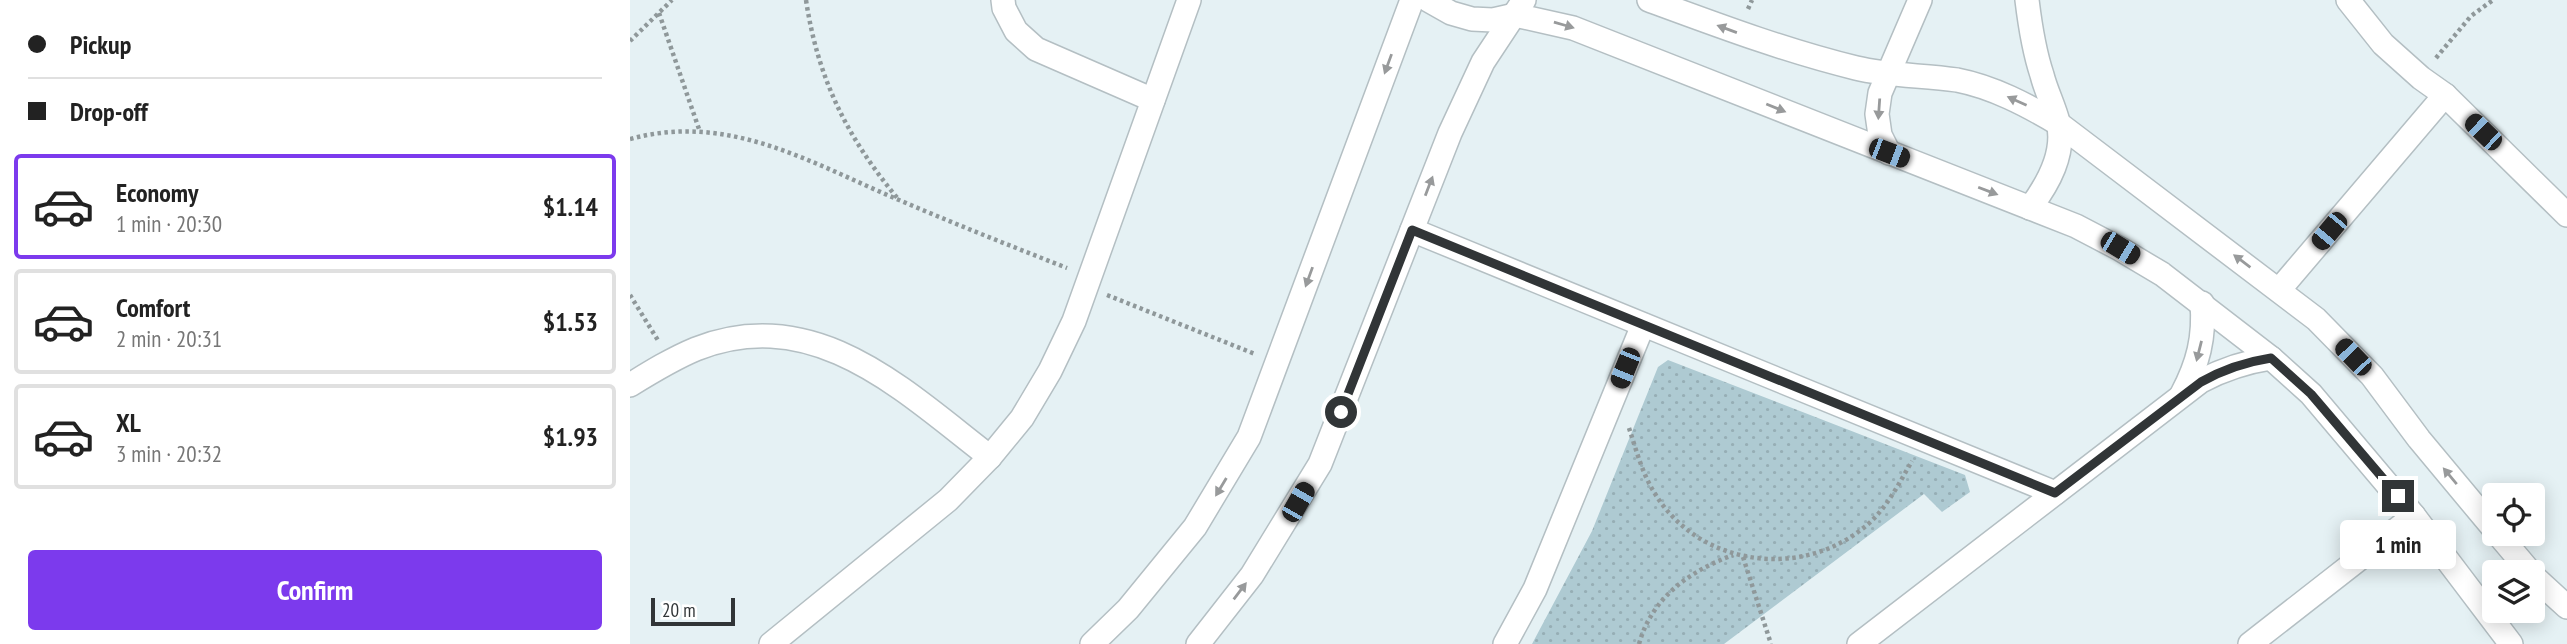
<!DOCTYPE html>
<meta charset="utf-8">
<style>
:root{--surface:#fff;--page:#f2f2f2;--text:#222;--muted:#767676;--line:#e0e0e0;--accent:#7c3aed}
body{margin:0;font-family:"PT Sans Narrow",sans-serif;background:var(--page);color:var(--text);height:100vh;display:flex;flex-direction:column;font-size:26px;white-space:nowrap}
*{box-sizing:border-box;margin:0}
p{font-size:23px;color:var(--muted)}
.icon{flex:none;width:38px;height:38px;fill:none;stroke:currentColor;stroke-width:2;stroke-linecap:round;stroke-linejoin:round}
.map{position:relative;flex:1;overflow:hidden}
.side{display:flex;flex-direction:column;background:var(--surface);width:630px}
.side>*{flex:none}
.banner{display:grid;align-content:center;height:154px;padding:0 28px;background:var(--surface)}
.controls{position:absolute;left:1852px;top:483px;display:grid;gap:14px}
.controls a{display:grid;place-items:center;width:63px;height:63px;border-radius:7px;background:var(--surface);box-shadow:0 4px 18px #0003;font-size:35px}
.scale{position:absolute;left:21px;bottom:18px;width:84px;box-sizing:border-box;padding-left:7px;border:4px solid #313537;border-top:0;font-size:19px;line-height:24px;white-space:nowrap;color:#313537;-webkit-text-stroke:5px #fff;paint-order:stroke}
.end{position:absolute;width:32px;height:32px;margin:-16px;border:9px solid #313537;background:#fff;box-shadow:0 0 0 4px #fff}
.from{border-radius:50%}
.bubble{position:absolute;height:49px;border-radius:7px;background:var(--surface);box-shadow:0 4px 18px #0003;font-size:23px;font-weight:800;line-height:49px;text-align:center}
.car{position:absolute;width:21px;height:42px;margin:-21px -10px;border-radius:9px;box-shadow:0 0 5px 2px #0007;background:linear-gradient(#222 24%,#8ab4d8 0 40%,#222 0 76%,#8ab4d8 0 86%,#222 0)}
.banner b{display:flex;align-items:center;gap:24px;height:66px;font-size:26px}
.banner b+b{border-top:2px solid var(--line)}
.banner i{width:18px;height:18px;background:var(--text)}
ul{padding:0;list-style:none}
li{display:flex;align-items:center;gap:21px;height:105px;margin:0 14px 10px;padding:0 14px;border:4px solid var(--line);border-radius:7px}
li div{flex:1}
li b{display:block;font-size:26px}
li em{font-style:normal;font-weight:800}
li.active{border-color:var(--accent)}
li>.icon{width:63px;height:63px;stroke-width:1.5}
.cta{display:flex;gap:14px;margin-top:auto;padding:14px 28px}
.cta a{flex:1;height:80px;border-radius:7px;background:var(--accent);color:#fff;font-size:28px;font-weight:800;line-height:80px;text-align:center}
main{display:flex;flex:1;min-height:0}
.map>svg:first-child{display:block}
</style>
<main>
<section class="side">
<div class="banner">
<b><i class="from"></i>Pickup</b>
<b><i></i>Drop-off</b>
</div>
<ul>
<li class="active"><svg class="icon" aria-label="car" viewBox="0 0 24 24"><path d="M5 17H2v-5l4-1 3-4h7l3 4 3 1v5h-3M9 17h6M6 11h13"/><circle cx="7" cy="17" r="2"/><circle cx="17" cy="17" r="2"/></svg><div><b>Economy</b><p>1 min · 20:30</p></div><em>$1.14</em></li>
<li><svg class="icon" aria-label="car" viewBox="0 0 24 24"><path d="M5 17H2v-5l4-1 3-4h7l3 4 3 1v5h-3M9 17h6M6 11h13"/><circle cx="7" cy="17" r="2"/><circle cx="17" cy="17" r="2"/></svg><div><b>Comfort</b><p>2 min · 20:31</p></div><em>$1.53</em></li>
<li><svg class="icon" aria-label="car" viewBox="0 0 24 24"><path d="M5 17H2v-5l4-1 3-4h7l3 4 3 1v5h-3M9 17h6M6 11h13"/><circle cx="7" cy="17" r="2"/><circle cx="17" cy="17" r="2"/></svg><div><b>XL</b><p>3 min · 20:32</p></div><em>$1.93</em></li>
</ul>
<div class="cta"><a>Confirm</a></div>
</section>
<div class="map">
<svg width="1937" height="644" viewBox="0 0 1937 644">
<defs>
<pattern id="park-dots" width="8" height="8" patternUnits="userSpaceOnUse" patternTransform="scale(1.75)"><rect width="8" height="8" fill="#aecad2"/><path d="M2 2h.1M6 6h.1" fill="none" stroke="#96aeb5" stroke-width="1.8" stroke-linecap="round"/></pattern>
</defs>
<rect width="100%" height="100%" fill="#e5f1f4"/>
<polygon fill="url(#park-dots)" points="1038,360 1335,475 1340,492 1312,512 1294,494 1094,644 902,644 962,531 1028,367"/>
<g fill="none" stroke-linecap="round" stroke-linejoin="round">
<defs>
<g id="street">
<polyline points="373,0 374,8 386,31 406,49 523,100"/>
<polyline points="798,0 821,13 842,19 863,20 885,15 943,28 1446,226 1490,249 1532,274 1641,358 1681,394 1784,516 1881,644"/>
<path d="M1019,0C1087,25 1156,51 1226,68C1259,76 1293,75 1327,80C1363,87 1397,105 1429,124L1686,319L1742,376L1789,439L1864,529"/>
<path d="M1397,0C1400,25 1404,51 1412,75C1416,91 1424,106 1428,122C1436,153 1418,184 1400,208"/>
<polyline points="1718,0 1753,44 1791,78 1815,95 1937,215"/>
<polyline points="1259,153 1250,135 1247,114 1250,93 1290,0"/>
<polyline points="782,230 1425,493"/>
<polyline points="1649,290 1815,95"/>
<path d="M0,385C21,372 42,359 66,349C185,302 274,391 360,457"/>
<path d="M1552,394C1568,364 1575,337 1572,303"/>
<polyline points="1868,534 1900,572"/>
<polyline points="1902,575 1937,607"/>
<polyline points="141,644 318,500 360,457 392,418 420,371 444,321 559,0"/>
<polyline points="462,644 498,609 565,527 619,437 782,0"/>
<polyline points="568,644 622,575 690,464 820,133 853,62 894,0"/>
<polyline points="875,644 905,589 1013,325"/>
<path d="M1229,644L1571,381C1594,369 1615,362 1641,358"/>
<polyline points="1620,644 1784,516"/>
</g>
</defs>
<use href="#street" stroke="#b4bfc3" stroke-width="26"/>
<g stroke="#8f989a" stroke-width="4.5" stroke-dasharray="3.5 3.5" stroke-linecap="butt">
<path d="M176,0C188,80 218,139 269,200"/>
<polyline points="1118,9 1122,0"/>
<polyline points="29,13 70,132"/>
<polyline points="0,41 42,0"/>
<polyline points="1806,58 1841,16 1863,0"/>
<path d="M0,139C99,112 181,163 269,200C325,224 381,246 437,268"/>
<polyline points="0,295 29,342"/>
<polyline points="477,295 625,354"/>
<path d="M999,428C1006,449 1012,473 1024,492C1067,565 1167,580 1232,529C1255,512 1268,485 1282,461"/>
<polyline points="1113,557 1141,644"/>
<path d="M1009,644C1022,597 1060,571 1103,555"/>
</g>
<use href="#street" stroke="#fff" stroke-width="23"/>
</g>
<defs><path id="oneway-solid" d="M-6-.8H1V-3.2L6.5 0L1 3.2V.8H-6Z" transform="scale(1.75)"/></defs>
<g fill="#989a9b">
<use href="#oneway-solid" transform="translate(934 25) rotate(16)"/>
<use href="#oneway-solid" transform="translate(1097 29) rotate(-160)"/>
<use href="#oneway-solid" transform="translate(758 64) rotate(110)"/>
<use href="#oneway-solid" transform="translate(1387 101) rotate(-156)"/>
<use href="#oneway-solid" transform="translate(1146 108) rotate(22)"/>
<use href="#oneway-solid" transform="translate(1249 109) rotate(94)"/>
<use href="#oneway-solid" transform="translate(799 186) rotate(-69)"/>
<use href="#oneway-solid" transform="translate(1358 191) rotate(21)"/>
<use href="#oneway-solid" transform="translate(1612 261) rotate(-143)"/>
<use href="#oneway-solid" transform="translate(679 277) rotate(110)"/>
<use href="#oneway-solid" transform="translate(1569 351) rotate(104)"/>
<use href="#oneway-solid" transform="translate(1820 476) rotate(-130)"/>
<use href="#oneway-solid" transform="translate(591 487) rotate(121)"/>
<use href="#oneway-solid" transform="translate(610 591) rotate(-53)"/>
</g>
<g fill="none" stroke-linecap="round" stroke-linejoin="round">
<path stroke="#313537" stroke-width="9" d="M711,412L782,230L1425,493L1571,382C1594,369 1615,362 1641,358L1681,394L1768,496"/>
</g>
</svg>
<div class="controls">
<a><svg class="icon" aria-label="locate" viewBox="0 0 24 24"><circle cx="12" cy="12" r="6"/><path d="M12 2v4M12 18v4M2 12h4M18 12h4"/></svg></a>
<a><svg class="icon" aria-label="layers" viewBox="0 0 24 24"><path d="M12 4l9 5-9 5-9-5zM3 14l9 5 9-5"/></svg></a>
</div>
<div class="scale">20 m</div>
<i class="end from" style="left:711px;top:412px"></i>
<i class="end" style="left:1768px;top:496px"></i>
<div class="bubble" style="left:1710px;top:520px;width:116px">1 min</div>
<i class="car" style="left:1853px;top:132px;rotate:314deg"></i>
<i class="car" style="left:1259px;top:153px;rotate:111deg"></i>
<i class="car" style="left:1699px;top:231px;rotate:220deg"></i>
<i class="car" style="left:1490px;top:248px;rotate:121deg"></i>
<i class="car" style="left:1723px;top:357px;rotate:316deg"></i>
<i class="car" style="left:995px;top:368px;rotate:202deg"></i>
<i class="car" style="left:668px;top:502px;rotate:30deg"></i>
</div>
</main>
